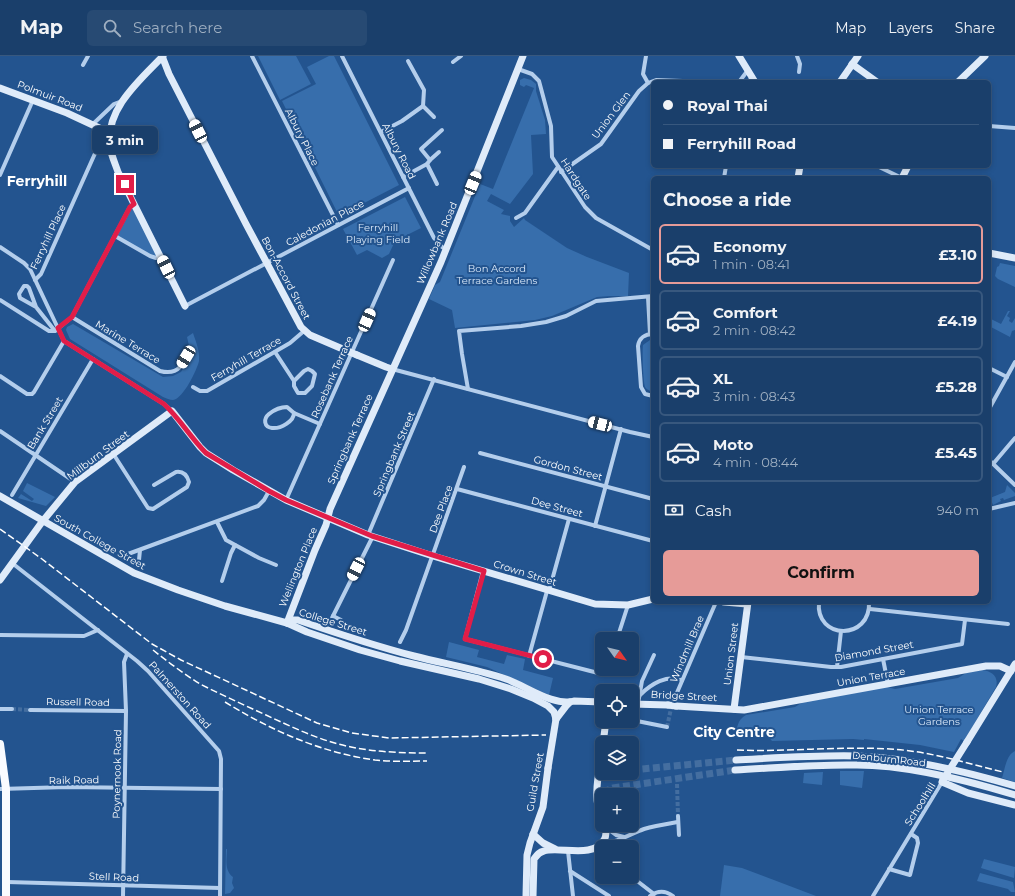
<!DOCTYPE html>
<meta charset="utf-8">
<style>
:root{--surface:#1a3f6b;--page:#274a73;--text:#f1f3f6;--muted:#9fafc1;--line:#38587e;--accent:#e69b98}
body{margin:0;font-family:Montserrat,sans-serif;background:var(--page);color:var(--text);height:100vh;display:flex;flex-direction:column;font-size:15px;white-space:nowrap}
*{box-sizing:border-box;margin:0}
p{font-size:13px;color:var(--muted)}
.icon{flex:none;width:22px;height:22px;fill:none;stroke:currentColor;stroke-width:2;stroke-linecap:round;stroke-linejoin:round}
.map{position:relative;flex:1;overflow:hidden}
.drawer{position:absolute;left:651px;top:120px;width:340px;height:428px;display:flex;flex-direction:column;background:var(--surface);border-radius:6px;box-shadow:0 2px 6px #0003,0 0 0 1px var(--line)}
.drawer>*{flex:none}
.banner{position:absolute;left:651px;top:24px;width:340px;height:88px;border-radius:6px;box-shadow:0 2px 6px #0003,0 0 0 1px var(--line);display:grid;align-content:center;height:88px;padding:0 12px;background:var(--surface)}
.needle{width:26px;rotate:124deg}
.buttons{position:absolute;left:595px;top:576px;display:grid;gap:8px}
.buttons a{display:grid;place-items:center;width:44px;height:44px;border-radius:6px;background:var(--surface);box-shadow:0 2px 6px #0003,0 0 0 1px var(--line);font-size:20px}
.end{position:absolute;width:18px;height:18px;margin:-9px;border:5px solid #e11d48;background:#fff;box-shadow:0 0 0 2px #fff}
.from{border-radius:50%}
.bubble{position:absolute;height:28px;border-radius:6px;background:var(--surface);box-shadow:0 2px 6px #0003,0 0 0 1px var(--line);font-size:13px;font-weight:700;line-height:28px;text-align:center}
.car{position:absolute;width:12px;height:24px;margin:-12px -6px;border-radius:5px;box-shadow:0 0 3px 1px #0007;background:linear-gradient(#fff 24%,#345 0 40%,#fff 0 76%,#345 0 86%,#fff 0)}
.banner b{display:flex;align-items:center;gap:14px;height:38px;font-size:15px}
.banner b+b{border-top:1px solid var(--line)}
.banner i{width:10px;height:10px;background:var(--text)}
ul{padding:0;list-style:none}
li{display:flex;align-items:center;gap:12px;height:60px;margin:0 8px 6px;padding:0 4px;border:2px solid var(--line);border-radius:6px}
li div{flex:1}
li b{display:block;font-size:15px}
li em{font-style:normal;font-weight:700}
li.current{border-color:var(--accent)}
li>.icon{width:36px;height:36px;stroke-width:1.5}
h2{padding:0 12px;font-size:18px;line-height:48px}
.pay{display:flex;align-items:center;gap:10px;height:44px;padding:0 12px;font-size:15px}
.pay p{margin-inline-start:auto}
.primary-button{display:flex;gap:8px;margin-top:auto;padding:8px 12px}
.primary-button a{flex:1;height:46px;border-radius:6px;background:var(--accent);color:#111;font-size:16px;font-weight:700;line-height:46px;text-align:center}
header{display:flex;align-items:center;gap:24px;box-sizing:border-box;height:56px;padding:0 20px;background:var(--surface);border-bottom:1px solid var(--line)}
header strong{font-size:19px}
nav{display:flex;gap:22px;margin-inline-start:auto;font-size:14px}
.search{width:280px;height:36px;background:var(--page);display:flex;align-items:center;gap:10px;box-sizing:border-box;padding:0 14px;border-radius:6px;color:var(--muted);font-size:15px}
.map>svg:first-child{display:block}
</style>
<header>
<strong>Map</strong>
<div class="search"><svg class="icon" aria-label="search" viewBox="0 0 24 24"><circle cx="10" cy="10" r="6"/><path d="M15 15l6 6"/></svg>Search here</div>
<nav><a>Map</a><a>Layers</a><a>Share</a></nav>
</header>
<div class="map">
<svg width="1015" height="840" viewBox="0 0 1015 840">
<rect width="100%" height="100%" fill="#23548f"/>
<g fill="#376eac">
<polygon points="258,0 296,0 311,28 280,44"/>
<polygon points="329,0 334,0 399,129 339,160 282,45 316,28 307,11"/>
<polygon points="524,22 531,24 536,28 536,35 545,64 546,78 531,79 533,118 510,148 491,138 487,145 504,154 501,158 510,160 510,165 514,171 524,162 525,164 567,192 587,201 629,217 628,240 610,240 597,241 552,260 535,264 455,272 452,254 429,243 435,229 440,226 480,128 493,133 534,32 526,29 524,31 520,29 520,24"/>
<polygon points="405,141 421,172 395,185 389,198 382,202 367,194 357,199 343,173"/>
<polygon points="135,148 160,200 156,202 115,180 130,151"/>
<polygon points="1000,207 1015,210 1015,231 998,223 995,220 997,211 999,210"/>
<polygon points="1008,255 1010,255 1007,260 1010,262 1009,265 1012,267 1015,262 1015,274 1012,275 1010,281 989,270 989,262 1001,268"/>
<path d="M73,268L163,321L173,320L181,316L187,305L190,294L187,281L193,277C196,286 200,295 199,305C197,314 183,343 173,344C170,344 166,342 163,341L70,283L66,274L67,271Z"/>
<path d="M650,284H653V336C650,335 647,334 645,331C643,325 642,295 643,289Z"/>
<polygon points="27,427 55,441 46,450 18,442 21,438 32,445 34,443 23,435"/>
<polygon points="1007,429 1015,437 1015,440 1004,444 1003,442 1000,443 1001,445 993,449 990,442 1005,436"/>
<polygon points="449,586 479,594 477,601 504,608 507,599 525,603 523,614 553,622 549,639 487,611 446,601"/>
<path d="M982,614C992,615 999,621 996,631L964,685L961,683L954,696L920,689L864,683V684L853,683L772,685L767,679L735,682C737,672 737,664 746,659L795,651L803,646L887,631L895,633L958,622L966,617Z"/>
<path d="M1015,695V726L1002,722C1005,713 1006,699 1015,695Z"/>
<polygon points="840,715 864,715 862,732 840,729"/>
<polygon points="823,716 822,729 803,727 804,717"/>
<path d="M226,793H227C227,803 224,814 233,821L232,827L234,832L230,837L225,838Z"/>
<polygon points="984,803 1015,811 1014,822 981,812"/>
<polygon points="724,809 742,812 816,840 720,840"/>
<polygon points="980,817 1013,826 1015,836 1011,836 1008,833 977,825"/>
</g>
<g fill="none" stroke-linecap="round" stroke-linejoin="round">
<g stroke="#446ea0" stroke-width="4" stroke-dasharray="4 2" stroke-linecap="butt">
<polyline points="12,653 30,654"/>
<polyline points="667,671 672,648"/>
<polyline points="677,728 678,760"/>
</g>
<g stroke="#446ea0" stroke-width="7" stroke-dasharray="7 3.5" stroke-linecap="butt">
<polyline points="632,714 736,704"/>
<polyline points="603,736 613,732 735,714"/>
</g>
<g stroke="#b4ceec" stroke-width="4">
<polyline points="252,0 338,169"/>
<polyline points="342,0 434,182 442,191 446,193"/>
<polyline points="646,0 643,18 648,27"/>
<polyline points="797,0 800,8 799,16"/>
<polyline points="408,5 424,34 423,50 434,61"/>
<polyline points="453,6 461,0"/>
<polyline points="83,9 88,0"/>
<polyline points="518,13 532,18 539,25 551,70 552,101 585,151 596,162 653,194"/>
<polyline points="739,26 748,14"/>
<polyline points="745,26 753,23"/>
<polyline points="93,68 114,48 122,45"/>
<polyline points="989,70 1015,72"/>
<polyline points="381,76 402,65 423,50"/>
<polyline points="430,104 439,96"/>
<polyline points="427,108 437,128"/>
<polyline points="877,110 902,122"/>
<polyline points="561,116 601,88 639,35 648,27 656,24 709,26"/>
<polyline points="0,119 33,44"/>
<polyline points="403,121 427,108 430,104 421,93 442,74"/>
<polyline points="724,122 726,110"/>
<polyline points="516,162 525,157 558,111"/>
<polyline points="115,180 150,200 156,202 160,200"/>
<polyline points="0,191 24,207 30,213 64,285"/>
<polyline points="35,224 41,218 97,93 101,88 109,85"/>
<polyline points="648,241 650,278"/>
<polyline points="0,244 49,275 55,275 72,261 130,151 134,148"/>
<polyline points="185,250 409,132"/>
<polyline points="36,251 29,232 27,230 24,230 19,238 20,242 36,251 55,275"/>
<path d="M72,261L160,315C179,320 184,308 188,292"/>
<path d="M653,278C645,278 639,282 638,290L641,331L645,338L653,340"/>
<polyline points="64,285 164,348 172,355"/>
<polyline points="275,296 294,325"/>
<polyline points="989,312 1007,321"/>
<polygon points="308,313 312,315 315,318 312,330 305,337 298,337 294,330 294,325 304,315"/>
<polyline points="392,313 630,376 653,381"/>
<polyline points="0,320 27,338 32,338 34,336 64,285"/>
<polyline points="193,331 200,335 207,335 290,287 304,275"/>
<polyline points="468,333 462,298 459,275 521,270 546,266 566,260 596,245 653,240"/>
<path d="M287,351L294,357C294,365 281,373 272,372C264,371 263,363 269,358C274,354 280,351 287,351Z"/>
<polyline points="989,353 1015,306"/>
<polyline points="294,357 320,368"/>
<polyline points="0,375 75,426"/>
<polyline points="480,397 653,443"/>
<path d="M114,399L148,452L153,453L187,431L189,426C187,419 183,415 176,416L154,429"/>
<polyline points="989,404 1015,429"/>
<polyline points="993,408 1015,382"/>
<polyline points="457,433 653,485"/>
<polyline points="12,439 93,303"/>
<polyline points="286,444 393,204"/>
<polyline points="989,453 1015,447"/>
<polyline points="217,466 226,484 259,502 276,509"/>
<polyline points="595,470 621,373"/>
<polyline points="368,479 434,323"/>
<polyline points="128,498 258,450 264,444 269,435"/>
<polyline points="139,504 140,494"/>
<polyline points="12,507 137,605 148,615 219,695 221,703 220,840"/>
<polyline points="483,515 465,583 606,619 608,613"/>
<polyline points="222,525 231,497 235,489"/>
<polyline points="549,535 569,463"/>
<polyline points="811,546 819,547"/>
<path d="M819,546C815,584 871,585 869,546"/>
<polyline points="870,553 1008,568"/>
<polyline points="333,560 341,564"/>
<polyline points="330,566 373,480"/>
<polyline points="0,579 84,580 98,574"/>
<polyline points="617,583 628,549"/>
<polyline points="400,586 406,574 464,411"/>
<polyline points="529,600 547,535"/>
<polyline points="741,601 831,611 841,611 962,588 965,564"/>
<polyline points="883,603 888,628"/>
<polyline points="837,611 841,575"/>
<path d="M640,639C651,628 667,618 682,624"/>
<polyline points="673,646 716,546"/>
<polyline points="638,648 642,625 654,599"/>
<polyline points="0,653 12,653"/>
<polyline points="30,654 126,655"/>
<polyline points="632,664 667,671"/>
<polyline points="0,733 67,731 221,733"/>
<polyline points="678,760 679,779"/>
<polyline points="605,771 616,779 624,781"/>
<path d="M602,787C617,787 630,778 644,773C655,770 667,768 678,766"/>
<polyline points="593,792 602,798"/>
<polyline points="568,795 573,840"/>
<polyline points="889,813 910,819 918,787 917,782 911,778"/>
<polyline points="570,815 609,840"/>
<polyline points="632,821 654,838"/>
<polyline points="7,826 220,832"/>
<polyline points="123,840 126,655 124,606 127,598"/>
<path d="M650,840C658,834 665,834 673,840"/>
<polyline points="873,840 942,726"/>
</g>
<g stroke="#dfebf9" stroke-width="7">
<polyline points="162,0 169,18 246,168 301,271 310,279 345,294"/>
<path d="M163,0C140,24 105,53 110,90C111,99 115,107 118,116L185,250"/>
<polyline points="739,0 755,26"/>
<polyline points="852,8 877,26"/>
<polyline points="840,26 858,0"/>
<polyline points="958,26 985,0"/>
<polyline points="0,32 67,57 110,77"/>
<polyline points="798,122 800,110"/>
<polyline points="902,122 908,110"/>
<polyline points="989,197 1015,202"/>
<polyline points="357,299 386,311 392,313"/>
<polyline points="0,440 134,517 178,534 225,550 287,567 307,576 360,594 400,605 479,623 511,633 533,642 548,650 554,656 556,663"/>
<polyline points="0,524 42,466 75,426 172,355 200,391 206,397 233,414 286,444 368,479 433,500 595,548 628,549 653,543"/>
<polyline points="724,546 747,548"/>
<polyline points="287,567 315,494 326,469 330,453 441,206 523,0"/>
<path d="M287,567L293,564H298C336,577 375,590 414,600C445,608 476,613 506,623C526,630 554,651 574,645L602,646"/>
<polyline points="632,648 668,649"/>
<polyline points="676,650 744,654 986,610 1000,610 1011,615"/>
<polyline points="734,653 748,546"/>
<polyline points="556,663 566,650 570,646"/>
<polyline points="967,686 1015,608"/>
<path d="M602,694C599,717 592,742 602,764"/>
<path d="M736,704C776,702 817,699 857,700C910,702 964,715 1015,730"/>
<path d="M735,714C775,712 816,708 857,709C908,709 966,724 1015,739"/>
<polyline points="943,724 942,726 968,737 1015,749"/>
<polyline points="533,778 543,787 555,793"/>
<polyline points="526,840 527,799 530,787 543,751 548,712"/>
<path d="M533,840L534,803C537,799 539,796 544,795C559,790 594,803 604,784C607,779 606,775 604,769"/>
</g>
<polyline stroke="#f9fbff" stroke-width="8" points="0,688 6,733 6,840"/>
<g stroke="#fff" stroke-width="1.5" stroke-dasharray="7 3" stroke-linecap="butt">
<polyline points="0,473 42,503 152,588 181,604 317,667 352,677 389,682 546,679"/>
<path d="M153,594C168,606 184,618 200,628C222,639 244,649 266,659C294,672 321,685 351,691C376,696 402,697 427,697"/>
<path d="M225,646C270,674 322,697 375,704C393,706 410,705 427,705"/>
<path d="M737,694C788,696 839,690 890,693C929,695 966,707 1003,716"/>
</g>
<g stroke="#dfebf9" stroke-width="7">
<polyline points="345,294 357,299"/>
<polyline points="668,649 676,650"/>
<polyline points="603,687 606,665"/>
<polyline points="548,712 556,663"/>
<polyline points="943,724 967,686"/>
</g>
</g>
<g fill="none" stroke-linecap="round" stroke-linejoin="round">
<path stroke="#e11d48" stroke-width="5" d="M125,128L134,148L130,151L72,261L58,272L64,285L164,348C180,363 191,382 206,397L269,435L286,444L372,480L484,515L465,583L543,603"/>
</g>
<g text-anchor="middle" dominant-baseline="central" stroke-width="4" stroke-linejoin="round" paint-order="stroke">
<g font-size="10" fill="#fff" stroke="#23548f">
<text transform="translate(50 40) rotate(21)">Polmuir Road</text>
<text transform="translate(611 59) rotate(-53)">Union Glen</text>
<text transform="translate(302 81) rotate(63)">Albury Place</text>
<text transform="translate(399 95) rotate(63)">Albury Road</text>
<text transform="translate(576 123) rotate(57)">Hardgate</text>
<text transform="translate(325 167) rotate(-28)">Caledonian Place</text>
<text transform="translate(48 181) rotate(-65)">Ferryhill Place</text>
<text transform="translate(437 187) rotate(-67)">Willowbank Road</text>
<text transform="translate(286 222) rotate(62)">Bon-Accord Street</text>
<text transform="translate(128 286) rotate(31)">Marine Terrace</text>
<text transform="translate(246 303) rotate(-30)">Ferryhill Terrace</text>
<text transform="translate(332 321) rotate(-66)">Rosebank Terrace</text>
<text transform="translate(45 367) rotate(-59)">Bank Street</text>
<text transform="translate(350 383) rotate(-66)">Springbank Terrace</text>
<text transform="translate(394 398) rotate(-67)">Springbank Street</text>
<text transform="translate(98 399) rotate(-37)">Millburn Street</text>
<text transform="translate(568 412) rotate(15)">Gordon Street</text>
<text transform="translate(557 451) rotate(15)">Dee Street</text>
<text transform="translate(441 453) rotate(-70)">Dee Place</text>
<text transform="translate(100 486) rotate(29)">South College Street</text>
<text transform="translate(298 511) rotate(-68)">Wellington Place</text>
<text transform="translate(525 517) rotate(17)">Crown Street</text>
<text transform="translate(333 566) rotate(17)">College Street</text>
<text transform="translate(687 593) rotate(-67)">Windmill Brae</text>
<text transform="translate(874 595) rotate(-10)">Diamond Street</text>
<text transform="translate(731 598) rotate(-83)">Union Street</text>
<text transform="translate(871 621) rotate(-10)">Union Terrace</text>
<text transform="translate(180 639) rotate(48)">Palmerston Road</text>
<text transform="translate(684 640) rotate(3)">Bridge Street</text>
<text transform="translate(78 646) rotate(1)">Russell Road</text>
<text transform="translate(889 703) rotate(6)">Denburn Road</text>
<text transform="translate(117 718) rotate(-89)">Poynernook Road</text>
<text transform="translate(74 724) rotate(-1)">Raik Road</text>
<text transform="translate(535 726) rotate(-80)">Guild Street</text>
<text transform="translate(920 748) rotate(-58)">Schoolhill</text>
<text transform="translate(114 821) rotate(2)">Stell Road</text>
</g>
<g font-size="10" fill="#d9e8f9" stroke="#23548f">
<text x="378" y="171">Ferryhill<tspan x="378" dy="12">Playing Field</tspan></text>
<text x="497" y="212">Bon Accord<tspan x="497" dy="12">Terrace Gardens</tspan></text>
<text x="939" y="653">Union Terrace<tspan x="939" dy="12">Gardens</tspan></text>
</g>
<g font-size="14" font-weight="bold" fill="#fff" stroke="#23548f">
<text x="37" y="125">Ferryhill</text>
<text x="734" y="676">City Centre</text>
</g>
</g>
</svg>
<div class="buttons">
<a><svg class="needle" viewBox="-14 -14 28 28"><path d="M0-13l5 13h-10z" fill="#e53935"/><path d="M0 13l5-13h-10z" fill="#9fafc1"/></svg></a>
<a><svg class="icon" aria-label="locate" viewBox="0 0 24 24"><circle cx="12" cy="12" r="6"/><path d="M12 2v4M12 18v4M2 12h4M18 12h4"/></svg></a>
<a><svg class="icon" aria-label="layers" viewBox="0 0 24 24"><path d="M12 4l9 5-9 5-9-5zM3 14l9 5 9-5"/></svg></a>
<a>+</a>
<a>−</a>
</div>
<i class="end from" style="left:543px;top:603px"></i>
<i class="end" style="left:125px;top:128px"></i>
<div class="bubble" style="left:92px;top:70px;width:66px">3 min</div>
<i class="car" style="left:198px;top:75px;rotate:333deg"></i>
<i class="car" style="left:473px;top:127px;rotate:22deg"></i>
<i class="car" style="left:166px;top:211px;rotate:334deg"></i>
<i class="car" style="left:367px;top:264px;rotate:24deg"></i>
<i class="car" style="left:186px;top:301px;rotate:211deg"></i>
<i class="car" style="left:600px;top:368px;rotate:285deg"></i>
<i class="car" style="left:356px;top:513px;rotate:207deg"></i>
<div class="banner">
<b><i class="from"></i>Royal Thai</b>
<b><i></i>Ferryhill Road</b>
</div>
<section class="drawer">
<h2>Choose a ride</h2>
<ul>
<li class="current"><svg class="icon" aria-label="car" viewBox="0 0 24 24"><path d="M5 17H2v-5l4-1 3-4h7l3 4 3 1v5h-3M9 17h6M6 11h13"/><circle cx="7" cy="17" r="2"/><circle cx="17" cy="17" r="2"/></svg><div><b>Economy</b><p>1 min · 08:41</p></div><em>£3.10</em></li>
<li><svg class="icon" aria-label="car" viewBox="0 0 24 24"><path d="M5 17H2v-5l4-1 3-4h7l3 4 3 1v5h-3M9 17h6M6 11h13"/><circle cx="7" cy="17" r="2"/><circle cx="17" cy="17" r="2"/></svg><div><b>Comfort</b><p>2 min · 08:42</p></div><em>£4.19</em></li>
<li><svg class="icon" aria-label="car" viewBox="0 0 24 24"><path d="M5 17H2v-5l4-1 3-4h7l3 4 3 1v5h-3M9 17h6M6 11h13"/><circle cx="7" cy="17" r="2"/><circle cx="17" cy="17" r="2"/></svg><div><b>XL</b><p>3 min · 08:43</p></div><em>£5.28</em></li>
<li><svg class="icon" aria-label="car" viewBox="0 0 24 24"><path d="M5 17H2v-5l4-1 3-4h7l3 4 3 1v5h-3M9 17h6M6 11h13"/><circle cx="7" cy="17" r="2"/><circle cx="17" cy="17" r="2"/></svg><div><b>Moto</b><p>4 min · 08:44</p></div><em>£5.45</em></li>
</ul>
<div class="pay"><svg class="icon" aria-label="cash" viewBox="0 0 24 24"><path d="M3 7h18v10H3z"/><circle cx="12" cy="12" r="2"/></svg>Cash<p>940 m</p></div>
<div class="primary-button"><a>Confirm</a></div>
</section>
</div>
